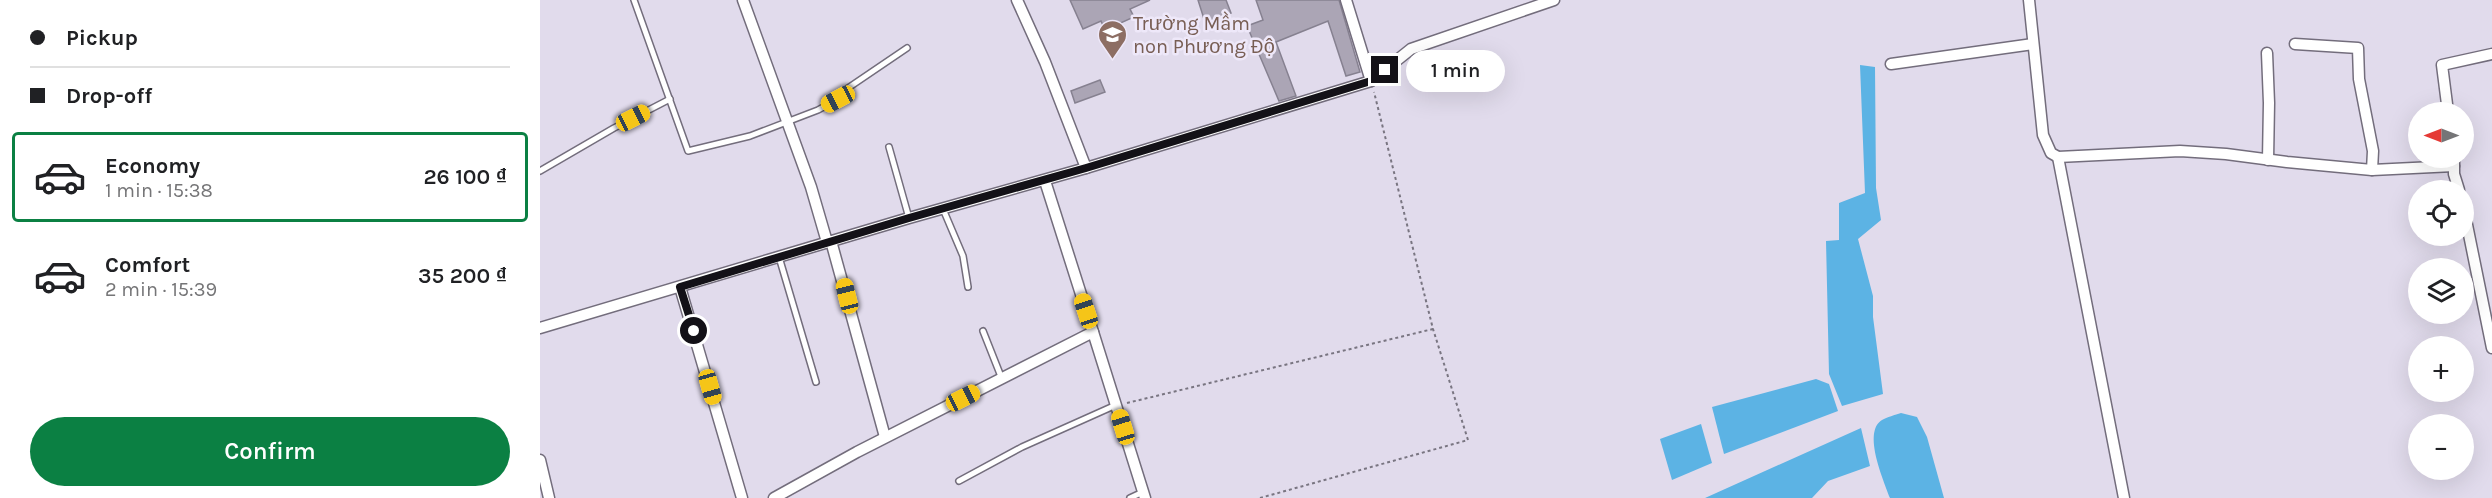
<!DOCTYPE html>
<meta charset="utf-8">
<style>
:root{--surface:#fff;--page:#f6f6f6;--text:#202124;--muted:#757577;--line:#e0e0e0;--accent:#0b8043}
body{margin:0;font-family:Karla,sans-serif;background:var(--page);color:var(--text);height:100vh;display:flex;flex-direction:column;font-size:22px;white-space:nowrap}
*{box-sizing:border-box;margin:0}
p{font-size:20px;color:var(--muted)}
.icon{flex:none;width:33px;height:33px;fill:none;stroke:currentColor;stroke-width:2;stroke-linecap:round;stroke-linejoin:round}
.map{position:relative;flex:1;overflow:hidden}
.side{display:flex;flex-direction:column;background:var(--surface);width:540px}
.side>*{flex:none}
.top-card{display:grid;align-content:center;height:132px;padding:0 30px;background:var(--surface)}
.needle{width:39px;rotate:270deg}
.buttons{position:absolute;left:1868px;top:102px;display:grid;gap:12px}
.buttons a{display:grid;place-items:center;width:66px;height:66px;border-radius:50%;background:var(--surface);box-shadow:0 6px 24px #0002;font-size:30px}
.end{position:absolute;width:27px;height:27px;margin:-14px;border:8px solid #131117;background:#fff;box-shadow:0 0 0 3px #fff}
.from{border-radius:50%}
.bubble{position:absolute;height:42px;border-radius:21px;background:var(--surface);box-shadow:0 6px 24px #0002;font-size:20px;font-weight:600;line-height:42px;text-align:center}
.car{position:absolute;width:18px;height:36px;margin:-18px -9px;border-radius:8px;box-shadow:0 0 4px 2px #0007;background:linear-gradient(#f5c518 24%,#345 0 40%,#f5c518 0 76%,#345 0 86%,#f5c518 0)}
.top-card b{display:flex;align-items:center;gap:21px;height:57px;font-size:22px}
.top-card b+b{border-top:2px solid var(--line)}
.top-card i{width:15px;height:15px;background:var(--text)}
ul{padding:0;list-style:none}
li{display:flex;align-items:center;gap:18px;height:90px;margin:0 12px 9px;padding:0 18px;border:3px solid transparent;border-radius:6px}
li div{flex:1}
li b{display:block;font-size:22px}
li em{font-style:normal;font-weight:600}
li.current{border-color:var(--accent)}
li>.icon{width:54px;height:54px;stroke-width:1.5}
.primary-button{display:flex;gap:12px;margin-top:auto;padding:12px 30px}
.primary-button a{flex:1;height:69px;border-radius:36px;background:var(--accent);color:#fff;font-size:24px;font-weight:600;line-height:69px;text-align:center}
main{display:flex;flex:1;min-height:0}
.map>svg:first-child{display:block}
</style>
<main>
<section class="side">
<div class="top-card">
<b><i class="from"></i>Pickup</b>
<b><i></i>Drop-off</b>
</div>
<ul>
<li class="current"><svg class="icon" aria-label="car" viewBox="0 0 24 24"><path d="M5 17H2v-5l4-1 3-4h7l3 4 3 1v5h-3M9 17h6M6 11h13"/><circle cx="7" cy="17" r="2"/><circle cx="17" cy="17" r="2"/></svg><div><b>Economy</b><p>1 min · 15:38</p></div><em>26 100 ₫</em></li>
<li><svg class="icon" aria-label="car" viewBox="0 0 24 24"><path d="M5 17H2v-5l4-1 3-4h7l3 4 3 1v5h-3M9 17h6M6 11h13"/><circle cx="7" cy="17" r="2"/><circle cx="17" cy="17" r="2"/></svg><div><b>Comfort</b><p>2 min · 15:39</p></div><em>35 200 ₫</em></li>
</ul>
<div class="primary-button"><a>Confirm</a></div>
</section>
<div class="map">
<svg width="1952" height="498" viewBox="0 0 1952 498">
<rect width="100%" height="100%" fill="#e1dbec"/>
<g fill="#5cb3e4">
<polygon points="1320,65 1335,67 1336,188 1341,220 1318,239 1333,296 1333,317 1343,394 1302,406 1289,374 1286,241 1299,240 1299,203 1325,193"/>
<polygon points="1276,379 1289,384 1298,411 1184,454 1172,407"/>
<path d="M1361,413L1377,417L1387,437L1404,498H1350C1344,481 1322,432 1342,420C1347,417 1355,415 1361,413Z"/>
<polygon points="1161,424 1172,463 1132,480 1120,439"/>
<polygon points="1321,428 1330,466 1288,481 1272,498 1165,498"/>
</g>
<g fill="#aba5b5" stroke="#868190" stroke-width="1.5">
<polygon points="530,0 610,0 590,9 594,17 565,30 561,21 543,29"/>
<polygon points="658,0 686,0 691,13 665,22"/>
<polygon points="716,0 799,0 820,72 806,76 788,21 736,42 756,96 739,101 707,26 723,20"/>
<polygon points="560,80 565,92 535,103 531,91"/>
</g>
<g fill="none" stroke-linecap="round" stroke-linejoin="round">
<defs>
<g id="lane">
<polyline points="94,0 148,151 210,136 278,110 298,99 308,88 367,48"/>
<polyline points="349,147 369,218"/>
<polyline points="0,171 74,128 130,99"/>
<polyline points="403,209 423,256 428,287"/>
<polyline points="239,257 276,382"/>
<polyline points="443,331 462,379"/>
<polyline points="419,481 482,447 576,405"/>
<polyline points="590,498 603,492"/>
</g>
<g id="street">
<polyline points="203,0 271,187 287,242"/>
<polyline points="477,0 505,62 546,168"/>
<polyline points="806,0 831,81"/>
<polyline points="1489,0 1503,135 1511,153 1518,157 1640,151 1686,154 1747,162 1832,170 1914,166"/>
<polyline points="1755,44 1818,48 1819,79 1833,151 1832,170"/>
<polyline points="1727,53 1729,103 1728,160"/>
<polyline points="1351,64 1493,44"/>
<polyline points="1908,112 1902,65 1952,54"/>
<polyline points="1518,157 1584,498"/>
<polyline points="1914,158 1914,174 1919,190"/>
<polyline points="1923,205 1952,348"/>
<polyline points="291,241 345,437"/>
<polyline points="140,287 202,498"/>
<polyline points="0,328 369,218 546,168 831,81 871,49 1014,0"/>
<polyline points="553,332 605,498"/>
<polyline points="0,460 9,498"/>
<polyline points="234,498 317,452 553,332 505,181"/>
</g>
</defs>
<use href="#lane" stroke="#736d7c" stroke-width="8"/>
<use href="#street" stroke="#736d7c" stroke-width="13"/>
<g stroke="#797581" stroke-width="2" stroke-dasharray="3 3" stroke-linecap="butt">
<polyline points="587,403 893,329"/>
<polyline points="720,498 928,440 893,329 834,92"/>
</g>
<use href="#lane" stroke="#fff" stroke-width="5"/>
<use href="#street" stroke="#fff" stroke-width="10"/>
</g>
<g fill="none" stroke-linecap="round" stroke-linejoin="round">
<polyline stroke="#131117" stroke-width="8" points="154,331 140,287 369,218 546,168 831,81 845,70"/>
</g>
<defs>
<symbol id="school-pin" viewBox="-11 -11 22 30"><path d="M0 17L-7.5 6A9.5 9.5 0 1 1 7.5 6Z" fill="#8d6e63" stroke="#eee8f9"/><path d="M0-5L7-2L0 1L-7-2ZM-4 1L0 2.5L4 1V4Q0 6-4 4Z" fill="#fff"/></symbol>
</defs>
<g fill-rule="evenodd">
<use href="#school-pin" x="556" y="18" width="33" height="45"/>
</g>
<g text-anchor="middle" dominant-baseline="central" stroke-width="5" stroke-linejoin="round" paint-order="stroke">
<g font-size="20" fill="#785e54" stroke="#eee8f9" text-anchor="start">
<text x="593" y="23">Trường Mầm<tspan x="593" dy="23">non Phương Độ</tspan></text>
</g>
</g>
</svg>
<div class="buttons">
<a><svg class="needle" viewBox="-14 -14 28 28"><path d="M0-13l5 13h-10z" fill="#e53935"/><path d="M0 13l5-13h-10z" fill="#757577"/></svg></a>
<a><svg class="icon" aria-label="locate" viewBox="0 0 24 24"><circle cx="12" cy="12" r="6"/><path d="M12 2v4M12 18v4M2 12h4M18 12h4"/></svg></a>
<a><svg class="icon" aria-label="layers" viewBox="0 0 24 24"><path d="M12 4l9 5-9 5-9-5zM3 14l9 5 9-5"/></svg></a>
<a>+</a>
<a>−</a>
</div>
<i class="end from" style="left:154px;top:331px"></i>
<i class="end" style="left:845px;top:70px"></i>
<div class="bubble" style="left:866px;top:50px;width:99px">1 min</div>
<i class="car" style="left:298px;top:99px;rotate:242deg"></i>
<i class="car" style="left:93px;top:118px;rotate:63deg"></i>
<i class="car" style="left:307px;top:296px;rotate:346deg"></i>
<i class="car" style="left:546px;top:311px;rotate:342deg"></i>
<i class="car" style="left:170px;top:387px;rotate:164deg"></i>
<i class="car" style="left:423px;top:398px;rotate:63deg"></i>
<i class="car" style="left:583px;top:427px;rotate:343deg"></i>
</div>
</main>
